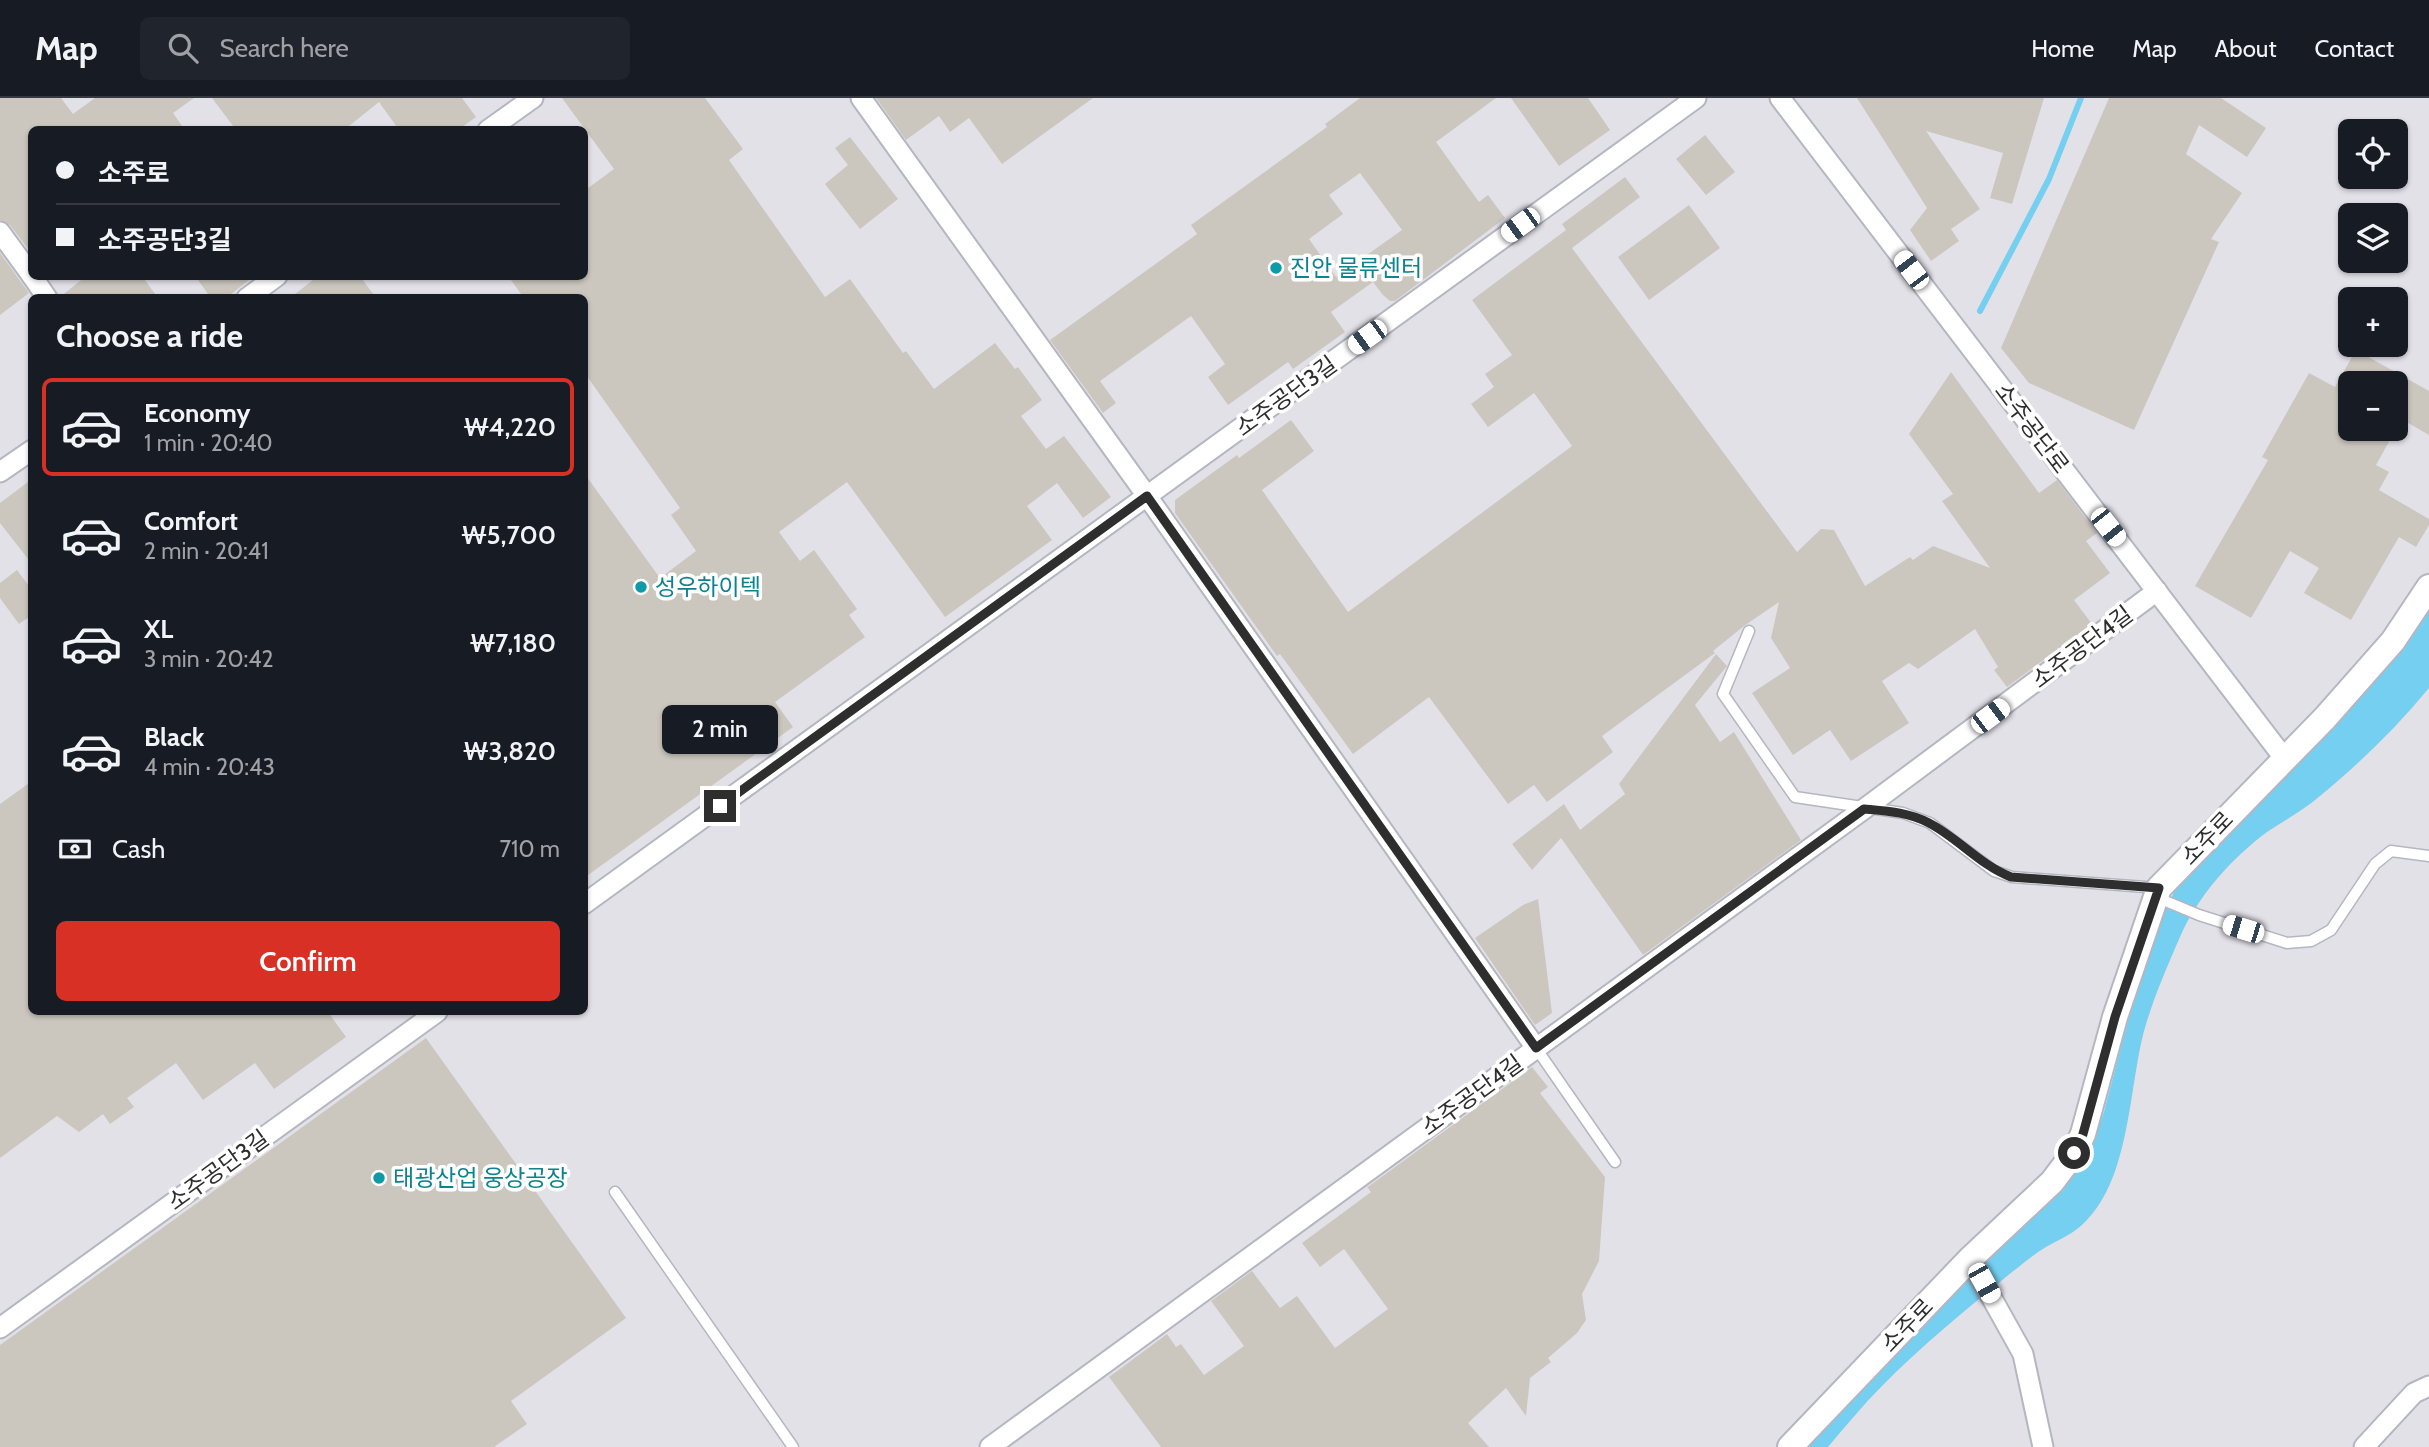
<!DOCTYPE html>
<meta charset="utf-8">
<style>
:root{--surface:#171b24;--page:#20242c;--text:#f1f3f6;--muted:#9ea1a6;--line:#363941;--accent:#d93025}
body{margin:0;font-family:Cabin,"Noto Sans KR",sans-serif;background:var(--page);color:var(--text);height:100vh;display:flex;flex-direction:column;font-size:26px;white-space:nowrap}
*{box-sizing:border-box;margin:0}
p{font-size:23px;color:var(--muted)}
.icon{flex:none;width:38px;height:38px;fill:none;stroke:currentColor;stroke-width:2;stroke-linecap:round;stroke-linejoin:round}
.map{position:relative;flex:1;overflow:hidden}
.drawer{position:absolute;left:28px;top:196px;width:560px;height:721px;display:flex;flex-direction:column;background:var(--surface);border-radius:10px;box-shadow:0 2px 5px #0004}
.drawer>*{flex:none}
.top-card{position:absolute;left:28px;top:28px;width:560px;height:154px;border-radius:10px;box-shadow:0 2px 5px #0004;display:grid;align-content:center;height:154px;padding:0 28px;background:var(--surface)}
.controls{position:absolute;left:2338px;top:21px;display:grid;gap:14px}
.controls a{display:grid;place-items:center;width:70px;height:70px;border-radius:10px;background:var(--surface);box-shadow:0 2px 5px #0004;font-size:35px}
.end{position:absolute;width:32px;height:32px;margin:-16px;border:9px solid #2e2e2e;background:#fff;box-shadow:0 0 0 4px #fff}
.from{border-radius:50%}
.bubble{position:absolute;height:49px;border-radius:10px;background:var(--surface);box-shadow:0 2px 5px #0004;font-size:23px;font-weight:600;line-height:49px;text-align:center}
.car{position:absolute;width:21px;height:42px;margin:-21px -10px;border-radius:9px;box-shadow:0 0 5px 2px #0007;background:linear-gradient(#fff 24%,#345 0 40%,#fff 0 76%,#345 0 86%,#fff 0)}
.top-card b{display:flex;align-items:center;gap:24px;height:66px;font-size:26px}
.top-card b+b{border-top:2px solid var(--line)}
.top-card i{width:18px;height:18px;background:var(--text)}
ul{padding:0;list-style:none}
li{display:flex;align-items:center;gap:21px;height:98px;margin:0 14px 10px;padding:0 14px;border:4px solid transparent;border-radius:10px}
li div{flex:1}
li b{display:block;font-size:26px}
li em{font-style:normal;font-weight:600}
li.current{border-color:var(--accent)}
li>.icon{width:63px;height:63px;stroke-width:1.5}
h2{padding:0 28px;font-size:32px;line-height:84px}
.pay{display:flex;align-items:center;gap:18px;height:77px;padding:0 28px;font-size:26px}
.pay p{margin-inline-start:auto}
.cta{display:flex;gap:14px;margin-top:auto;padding:14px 28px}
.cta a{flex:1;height:80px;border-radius:10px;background:var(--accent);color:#fff;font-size:28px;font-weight:600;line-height:80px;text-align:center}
header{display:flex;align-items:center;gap:42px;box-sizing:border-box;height:98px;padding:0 35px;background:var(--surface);border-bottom:2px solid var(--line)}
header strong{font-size:33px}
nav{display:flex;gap:38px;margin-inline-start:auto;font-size:24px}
.search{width:490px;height:63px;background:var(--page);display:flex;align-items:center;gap:18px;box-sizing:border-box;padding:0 24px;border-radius:10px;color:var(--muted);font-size:26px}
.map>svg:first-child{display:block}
</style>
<header>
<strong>Map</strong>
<div class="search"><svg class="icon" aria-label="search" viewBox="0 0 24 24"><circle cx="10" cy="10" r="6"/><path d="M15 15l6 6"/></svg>Search here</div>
<nav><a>Home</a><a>Map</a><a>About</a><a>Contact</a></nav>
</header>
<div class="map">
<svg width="2429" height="1349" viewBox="0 0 2429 1349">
<rect width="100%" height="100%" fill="#efe9e1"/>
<path fill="#e3e1e8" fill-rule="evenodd" d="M0,0H2429V1349H0ZM32,32H584V178H32ZM2350,33H2396V79H2350ZM2350,117H2396V163H2350ZM32,200H584V914H32ZM2350,201H2396V247H2350ZM2350,285H2396V331H2350Z"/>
<path fill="#75cff0" d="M2429,507V590C2396,630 2359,666 2320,698C2304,712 2285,722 2267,734C2232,760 2197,799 2180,839C2167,869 2153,901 2144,933C2129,990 2130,1079 2086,1123C2075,1135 2060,1141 2046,1149C2034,1156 2023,1166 2012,1174C1967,1211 1921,1248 1881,1289C1862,1308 1845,1329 1828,1349H1799L2075,1071L2091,1048L2104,1014L2141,873L2152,839L2183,776Z"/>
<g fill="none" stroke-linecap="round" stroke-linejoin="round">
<polyline stroke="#75cff0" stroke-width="6" points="1980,213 2049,81 2081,0"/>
</g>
<g fill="#cbc7bf" fill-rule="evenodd">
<polygon points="0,0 61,0 73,16 95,0 194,0 173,15 185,32 32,32 32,156 10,127 0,122"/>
<polygon points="212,0 462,0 476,19 458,32 399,32 379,4 344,32 236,32"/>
<polygon points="562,0 705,0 743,51 729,62 825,199 850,181 903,255 906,253 934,291 995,245 1015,271 1018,269 1042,302 1021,318 1046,351 1064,338 1111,399 1083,420 1057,385 1027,408 1052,442 945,519 847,384 779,434 800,463 814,452 857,511 849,517 865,539 775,604 793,629 584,780 584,375 660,480 696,453 671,417 680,410 584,274 584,200 524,200 508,178 584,178 584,93 614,71"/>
<polygon points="876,0 1093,0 1002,66 969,20 950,34 939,18 906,42"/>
<path d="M1360,0H1496L1436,44L1479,104L1488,97L1505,120L1395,203H1390L1383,197L1373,184L1331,214L1345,234L1293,271L1288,264L1228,307L1208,279L1225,266L1191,218L1100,283L1116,305L1103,315L1050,242L1197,136L1191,127L1327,29L1325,26ZM1360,75L1402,132L1336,179L1309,141L1343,116L1329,97Z"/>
<polygon points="1511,0 1588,0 1610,32 1559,68"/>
<polygon points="1857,0 2044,0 2012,106 1990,100 2003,55 1926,33 1980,111 1951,131 1959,143 1931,163 1910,132 1927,110"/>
<polygon points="2109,0 2221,0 2266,30 2247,59 2199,27 2186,56 2242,95 2211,141 2219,144 2134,332 2029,285 2001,250"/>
<polygon points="1705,37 1735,74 1706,97 1676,61"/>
<polygon points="850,39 898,101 860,131 825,86 848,67 835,50"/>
<polygon points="1625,79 1640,99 1572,150 1797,454 1821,431 1834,432 1865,488 1910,459 1913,462 1933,448 1990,470 1942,403 1953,396 1909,336 1951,274 2039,395 2057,382 2097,435 2086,443 2110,475 2074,502 2092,526 2007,589 1994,572 1998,569 1975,531 1918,571 1909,565 1882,583 1909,625 1851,663 1830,632 1793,657 1752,595 1790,570 1771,540 1779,504 1744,528 1713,553 1715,555 1602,638 1613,654 1547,704 1534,687 1508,706 1429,599 1353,656 1280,556 1277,558 1175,415 1175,402 1237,357 1239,360 1291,322 1314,353 1262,392 1348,514 1572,348 1534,295 1488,329 1471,306 1494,289 1485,276 1512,257 1472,202 1566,132 1562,126"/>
<polygon points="1689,107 1720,150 1649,202 1618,159"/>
<polygon points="0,155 29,195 0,217"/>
<polygon points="86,178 142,178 158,200 59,200"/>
<polygon points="195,178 254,178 226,200 211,200"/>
<polygon points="318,178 360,178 376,200 290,200"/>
<polygon points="2356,252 2429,293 2429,337 2396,318 2396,285 2350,285 2350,331 2396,331 2376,367 2389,374 2379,392 2429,421 2429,427 2416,449 2399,439 2351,522 2304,495 2319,470 2290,453 2251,520 2195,488 2268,362 2262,359 2309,275 2335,289"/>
<polygon points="32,381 32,466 0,425 0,405"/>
<polygon points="17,472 32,492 32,517 19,526 0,500 0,485"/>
<polygon points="1716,556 1727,568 1695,607 1720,644 1734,634 1801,742 1643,857 1561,740 1532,772 1512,746 1564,706 1580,732 1625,696 1619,686"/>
<polygon points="32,683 32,914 328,914 346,939 274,991 255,965 203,1002 176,965 127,1000 134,1009 110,1026 103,1016 79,1034 57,1018 0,1060 0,706"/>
<polygon points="1538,801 1552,915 1535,927 1475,840 1523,807"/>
<polygon points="426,940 626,1220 511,1303 527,1326 494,1349 0,1349 0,1247"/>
<polygon points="1532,969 1548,989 1540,995 1605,1079 1599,1163 1582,1196 1586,1222 1577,1235 1548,1260 1551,1264 1530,1280 1526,1318 1506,1290 1468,1325 1489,1349 1161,1349 1109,1279 1167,1236 1176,1249 1181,1246 1204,1277 1244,1248 1211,1203 1252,1173 1280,1210 1297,1198 1335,1250 1388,1211 1344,1151 1320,1169 1302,1145 1371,1094 1367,1089 1369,1088"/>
</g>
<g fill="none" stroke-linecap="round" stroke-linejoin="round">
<defs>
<g id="service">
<polyline points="1749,533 1723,596 1795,699 1903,715 1930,725 1994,773 2012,779 2159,790 2163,802 2199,817 2287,845 2311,843 2331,832 2375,766 2391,753 2429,758"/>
<polyline points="1536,950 1615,1064"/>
<polyline points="615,1094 793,1349"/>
</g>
<g id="minor">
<polyline points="861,0 1147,398 1536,950"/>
<polyline points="1780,0 2284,660"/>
<polyline points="488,32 533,0"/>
<polyline points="0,134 32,178"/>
<polyline points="32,178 47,200"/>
<polyline points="247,200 277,178"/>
<polyline points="0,374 32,352"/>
<polyline points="584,806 1696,0"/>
<polyline points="1970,1161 2023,1256 2043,1349"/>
<polyline points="0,1230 437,914"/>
<polyline points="990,1349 1864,711 2157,493"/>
<polyline points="2364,1349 2414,1295 2429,1288"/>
</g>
<polyline id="tertiary" points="1790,1349 1970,1161 2052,1084 2074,1055 2083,1036 2115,919 2159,790 2325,620 2393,543 2429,489"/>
</defs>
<use href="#service" stroke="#b4b7c1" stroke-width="13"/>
<use href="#minor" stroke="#b4b7c1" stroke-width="23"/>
<use href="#tertiary" stroke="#b4b7c1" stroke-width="28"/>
<use href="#service" stroke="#fff" stroke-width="10"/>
<use href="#minor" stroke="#fff" stroke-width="19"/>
<use href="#tertiary" stroke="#fff" stroke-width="24"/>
</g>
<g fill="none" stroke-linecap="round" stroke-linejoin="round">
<path stroke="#2e2e2e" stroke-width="9" d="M720,708L1147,398L1536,950L1864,711C1886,713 1908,714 1929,725C1958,740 1980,767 2011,779L2159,790L2115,919L2083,1036L2074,1055"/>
</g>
<g fill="#0f9aa8" stroke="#fff" stroke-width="2.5">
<circle cx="1276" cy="170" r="7"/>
<circle cx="641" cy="489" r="7"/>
<circle cx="379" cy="1080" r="7"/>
</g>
<g text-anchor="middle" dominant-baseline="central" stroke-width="7" stroke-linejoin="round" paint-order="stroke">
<g font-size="23" fill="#0d838f" stroke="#fff" text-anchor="start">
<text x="1290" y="170">진안 물류센터</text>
<text x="655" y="489">성우하이텍</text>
<text x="393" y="1080">태광산업 웅상공장</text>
</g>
<g font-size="23" fill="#2e2e2e" stroke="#fff">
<text transform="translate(1286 298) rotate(-36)">소주공단3길</text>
<text transform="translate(2032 330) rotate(53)">소주공단로</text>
<text transform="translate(2082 549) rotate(-37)">소주공단4길</text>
<text transform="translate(2207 740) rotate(-46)">소주로</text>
<text transform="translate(1472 997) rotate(-36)">소주공단4길</text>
<text transform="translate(218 1072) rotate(-36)">소주공단3길</text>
<text transform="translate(1907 1227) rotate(-46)">소주로</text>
</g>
</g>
</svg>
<div class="controls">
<a><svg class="icon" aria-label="locate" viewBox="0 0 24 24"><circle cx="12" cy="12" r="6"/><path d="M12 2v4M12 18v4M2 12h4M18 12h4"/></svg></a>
<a><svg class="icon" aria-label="layers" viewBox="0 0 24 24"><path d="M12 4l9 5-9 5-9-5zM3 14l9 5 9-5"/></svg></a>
<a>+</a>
<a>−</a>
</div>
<i class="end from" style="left:2074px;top:1055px"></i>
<i class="end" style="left:720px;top:708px"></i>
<div class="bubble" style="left:662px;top:607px;width:116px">2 min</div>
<i class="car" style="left:1520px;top:127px;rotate:234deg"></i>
<i class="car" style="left:1911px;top:172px;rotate:323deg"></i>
<i class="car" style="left:1367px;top:239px;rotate:234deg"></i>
<i class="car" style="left:2108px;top:429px;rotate:142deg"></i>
<i class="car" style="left:1990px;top:618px;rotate:53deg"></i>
<i class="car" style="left:2243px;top:831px;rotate:287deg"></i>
<i class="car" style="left:1984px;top:1185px;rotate:151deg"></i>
<div class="top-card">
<b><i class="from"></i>소주로</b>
<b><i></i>소주공단3길</b>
</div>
<section class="drawer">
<h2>Choose a ride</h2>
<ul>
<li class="current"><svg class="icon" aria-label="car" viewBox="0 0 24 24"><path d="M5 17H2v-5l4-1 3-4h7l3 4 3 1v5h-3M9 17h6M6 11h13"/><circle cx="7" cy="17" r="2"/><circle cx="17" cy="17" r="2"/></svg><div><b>Economy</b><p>1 min · 20:40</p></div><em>₩4,220</em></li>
<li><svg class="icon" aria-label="car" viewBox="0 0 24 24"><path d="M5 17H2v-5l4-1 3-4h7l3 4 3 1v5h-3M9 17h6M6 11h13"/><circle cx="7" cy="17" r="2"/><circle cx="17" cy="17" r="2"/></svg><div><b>Comfort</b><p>2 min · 20:41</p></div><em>₩5,700</em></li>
<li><svg class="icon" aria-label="car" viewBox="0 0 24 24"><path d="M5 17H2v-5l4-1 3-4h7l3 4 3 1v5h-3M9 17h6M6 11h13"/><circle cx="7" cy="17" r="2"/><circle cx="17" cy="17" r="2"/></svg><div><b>XL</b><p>3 min · 20:42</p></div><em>₩7,180</em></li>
<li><svg class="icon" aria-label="car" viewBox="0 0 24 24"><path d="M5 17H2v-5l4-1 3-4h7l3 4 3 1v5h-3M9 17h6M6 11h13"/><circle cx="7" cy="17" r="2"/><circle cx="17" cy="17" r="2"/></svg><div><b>Black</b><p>4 min · 20:43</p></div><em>₩3,820</em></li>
</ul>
<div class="pay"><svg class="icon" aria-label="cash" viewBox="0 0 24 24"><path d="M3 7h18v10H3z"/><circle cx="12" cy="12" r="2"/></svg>Cash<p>710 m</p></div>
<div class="cta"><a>Confirm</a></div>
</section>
</div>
